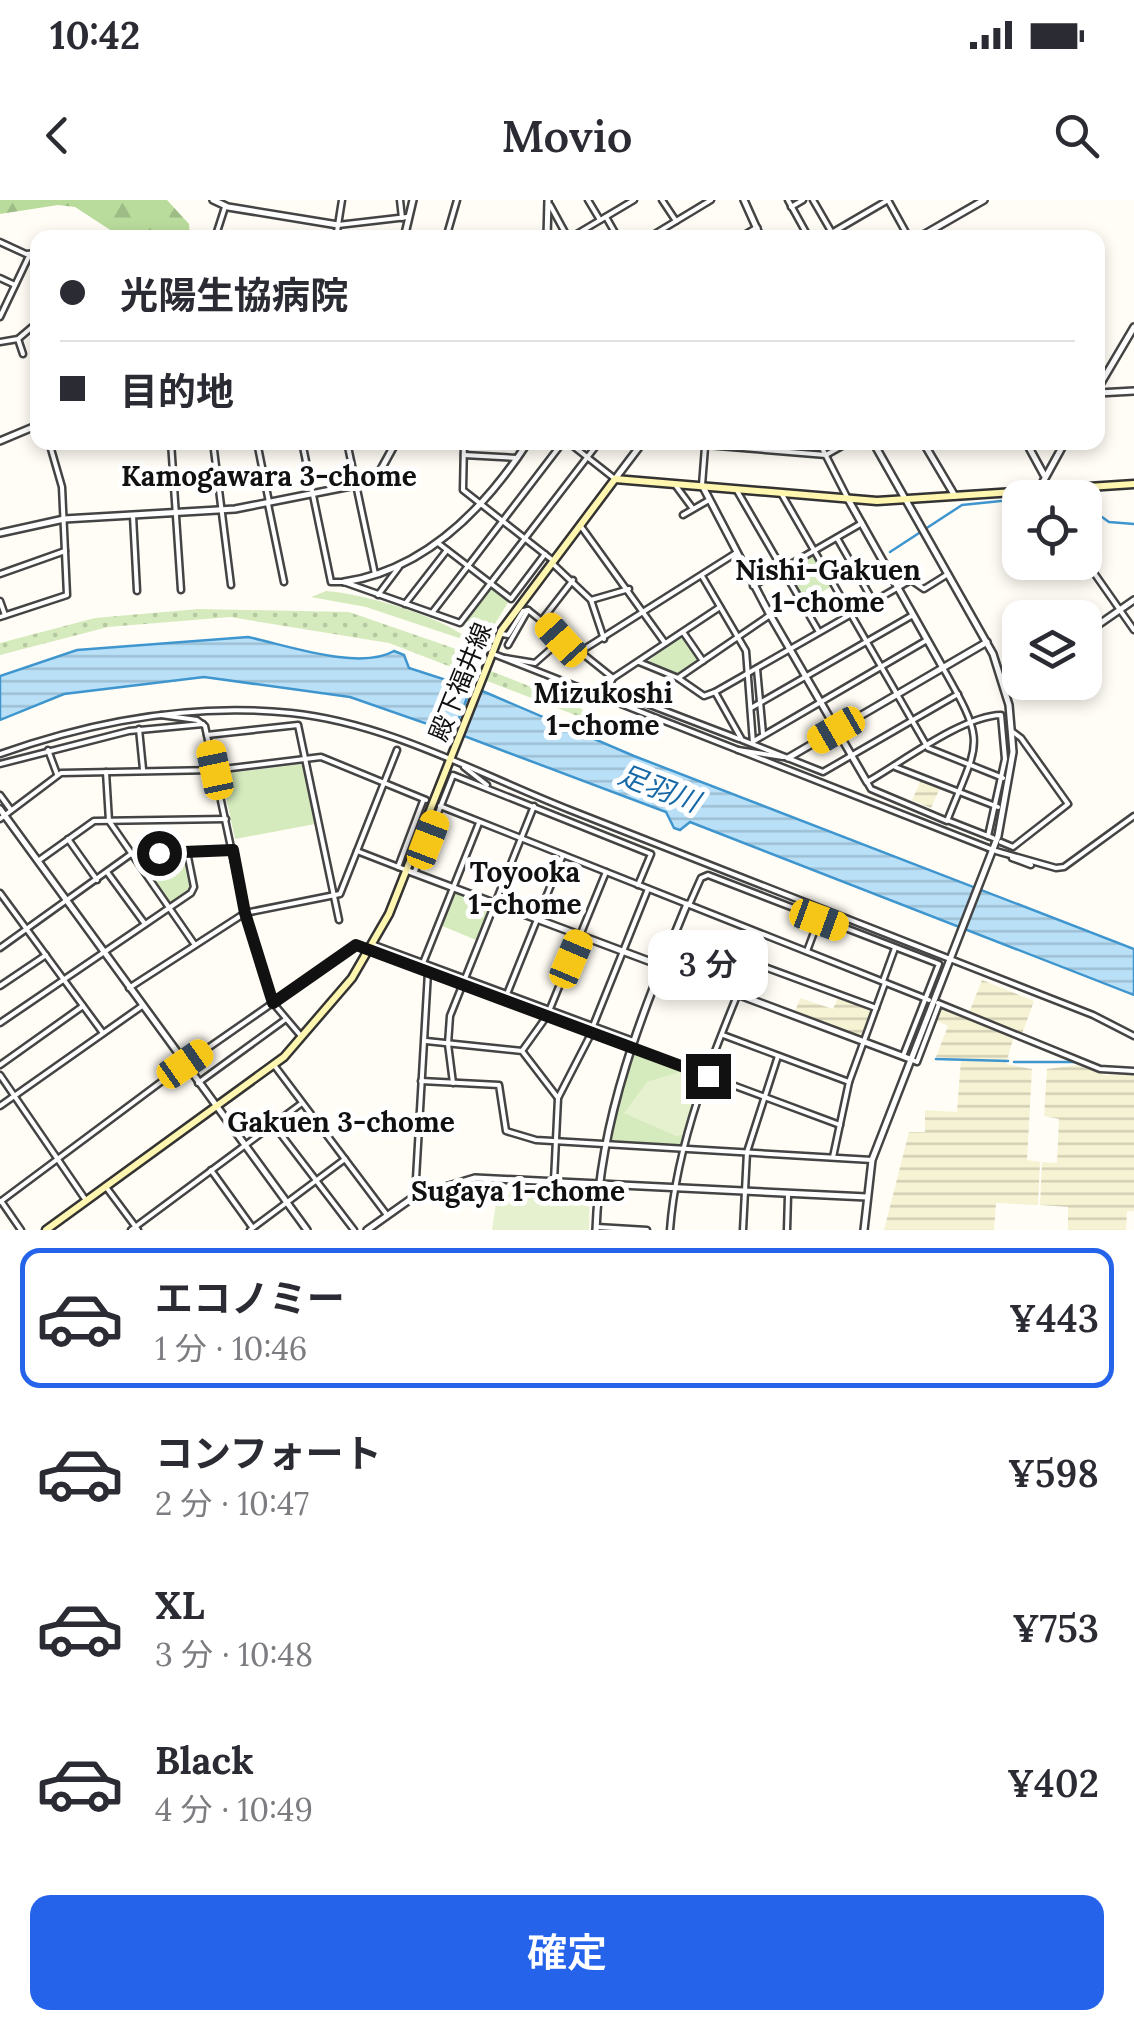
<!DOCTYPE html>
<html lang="ja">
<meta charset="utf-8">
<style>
:root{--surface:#fff;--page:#f7f7f7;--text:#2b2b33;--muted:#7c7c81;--line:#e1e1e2;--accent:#2563eb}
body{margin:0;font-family:Lora,"Noto Sans JP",serif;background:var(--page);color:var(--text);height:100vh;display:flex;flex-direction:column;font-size:38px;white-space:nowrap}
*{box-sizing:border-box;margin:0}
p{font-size:32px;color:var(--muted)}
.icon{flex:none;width:55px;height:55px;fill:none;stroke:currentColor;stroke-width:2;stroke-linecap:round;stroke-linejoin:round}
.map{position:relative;height:1030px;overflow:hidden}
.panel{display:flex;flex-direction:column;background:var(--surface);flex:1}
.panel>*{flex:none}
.hud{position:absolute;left:30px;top:30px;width:1075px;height:220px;border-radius:20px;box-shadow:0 5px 15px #0003;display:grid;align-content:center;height:220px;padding:0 30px;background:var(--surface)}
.fabs{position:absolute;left:1002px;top:280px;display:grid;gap:20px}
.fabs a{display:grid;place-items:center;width:100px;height:100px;border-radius:20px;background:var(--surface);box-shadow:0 5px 15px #0003;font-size:50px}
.end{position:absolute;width:45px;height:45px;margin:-22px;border:12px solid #111;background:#fff;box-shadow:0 0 0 5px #fff}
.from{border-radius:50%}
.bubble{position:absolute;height:70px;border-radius:20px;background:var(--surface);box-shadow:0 5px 15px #0003;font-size:32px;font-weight:600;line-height:70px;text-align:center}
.car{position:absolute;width:30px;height:60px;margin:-30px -15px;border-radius:12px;box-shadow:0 0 8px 2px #0007;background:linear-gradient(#f5c518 24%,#345 0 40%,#f5c518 0 76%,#345 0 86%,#f5c518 0)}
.hud b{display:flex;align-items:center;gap:35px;height:95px;font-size:38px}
.hud b+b{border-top:2px solid var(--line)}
.hud i{width:25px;height:25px;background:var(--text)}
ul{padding:18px 0 0;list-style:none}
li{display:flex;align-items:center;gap:30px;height:140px;margin:0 20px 15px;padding:0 10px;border:5px solid transparent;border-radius:20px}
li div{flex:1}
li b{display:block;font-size:38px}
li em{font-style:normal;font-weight:600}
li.current{border-color:var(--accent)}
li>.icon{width:90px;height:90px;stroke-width:1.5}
.button{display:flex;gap:20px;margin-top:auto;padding:20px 30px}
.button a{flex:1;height:115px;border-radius:20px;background:var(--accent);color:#fff;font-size:40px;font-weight:600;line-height:115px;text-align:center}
.status{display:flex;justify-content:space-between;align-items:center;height:70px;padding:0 50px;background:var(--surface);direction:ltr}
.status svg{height:28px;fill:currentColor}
header{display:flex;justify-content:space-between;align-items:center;height:130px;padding:0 30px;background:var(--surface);font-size:45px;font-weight:600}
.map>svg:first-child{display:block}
</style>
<div class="status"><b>10:42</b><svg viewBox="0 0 49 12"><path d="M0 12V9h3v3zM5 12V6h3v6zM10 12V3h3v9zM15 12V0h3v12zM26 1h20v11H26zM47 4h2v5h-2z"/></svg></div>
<header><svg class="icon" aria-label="back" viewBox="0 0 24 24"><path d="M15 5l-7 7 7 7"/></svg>Movio<svg class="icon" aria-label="search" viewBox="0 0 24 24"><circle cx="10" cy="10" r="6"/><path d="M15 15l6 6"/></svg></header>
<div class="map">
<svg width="1134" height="1030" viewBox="0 0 1134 1030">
<defs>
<pattern id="farmland-rules" width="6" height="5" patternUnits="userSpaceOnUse" patternTransform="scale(2.5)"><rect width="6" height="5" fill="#f6f3d4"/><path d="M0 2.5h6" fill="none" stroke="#d2cfb5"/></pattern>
<pattern id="grass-dots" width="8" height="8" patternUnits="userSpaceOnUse" patternTransform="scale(2.5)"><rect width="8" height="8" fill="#d5ebbd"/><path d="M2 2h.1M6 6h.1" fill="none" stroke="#b6c8a1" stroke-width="1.8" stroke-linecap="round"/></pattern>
<pattern id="forest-firs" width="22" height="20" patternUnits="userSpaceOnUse" patternTransform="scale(2.5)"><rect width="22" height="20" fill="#b9dc9c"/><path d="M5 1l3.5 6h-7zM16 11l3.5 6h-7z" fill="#9ebc85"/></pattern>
<pattern id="water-rules" width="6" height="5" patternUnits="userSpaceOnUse" patternTransform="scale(2.5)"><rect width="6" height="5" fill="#b9e0f7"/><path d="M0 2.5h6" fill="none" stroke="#9ebfd3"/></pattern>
</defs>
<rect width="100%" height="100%" fill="#fffdf5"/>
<g fill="url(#farmland-rules)">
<polygon points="921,580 940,588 931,608 912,600"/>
<polygon points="982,780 1034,801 1022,834 1015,832 1006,864 1032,869 1027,960 1040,962 1038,1005 996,1003 994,1030 884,1030 909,932 925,932 925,910 957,912 961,859 936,857 948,826 935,820 940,808 967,818"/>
<polygon points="800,798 833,809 838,798 873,810 863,837 795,812"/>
<polygon points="1077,865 1105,875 1134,874 1134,1011 1127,1011 1126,1030 1068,1030 1068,1007 1040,1005 1042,962 1057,963 1059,919 1044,916 1047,869"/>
</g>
<polygon fill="url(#grass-dots)" points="199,409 349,412 482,458 478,466 577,505 596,523 389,443 230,417 108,427 0,455 0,443 95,418"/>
<polygon fill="url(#forest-firs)" points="0,0 167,0 189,24 190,36 121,37 75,7 58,5 0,14"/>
<g fill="#d5ebbd">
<polygon points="813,354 832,386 805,402 787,369"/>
<polygon points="493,388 509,401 488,435 463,425"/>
<path d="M326,391C367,394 444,417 474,443L366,407L311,397Z"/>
<polygon points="683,434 700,460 678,475 647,462"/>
<polygon points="303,564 315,624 235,639 221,574"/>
<polygon points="183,654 191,687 170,703 138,656"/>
<polygon points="455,692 490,705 476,740 440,725"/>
<polygon points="632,848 706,875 685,948 602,943"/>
</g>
<g fill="#e6f2cf">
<polygon points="679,872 703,879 683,935 676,936 624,913 647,882"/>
<polygon points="510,986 590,990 589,1030 492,1030 497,995 510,995"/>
</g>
<g fill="url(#water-rules)" stroke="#3f96cf" stroke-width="2.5">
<path d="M248,437C286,445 360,471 394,451L404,455L409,468L471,488L453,533L350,497L204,477L64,494L0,520V476L77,450Z"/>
<polygon points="480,490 634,556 1134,749 1134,795 690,622 680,630 674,628 666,612 464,536"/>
</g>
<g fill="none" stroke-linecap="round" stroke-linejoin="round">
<g stroke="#3f96cf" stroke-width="2.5">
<polyline points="1027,298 1070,298"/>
<polyline points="1085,305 1109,322 1134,324"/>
<polyline points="890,352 962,305 1020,299"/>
<polyline points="936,859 1008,861"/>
<polyline points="1014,862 1077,862"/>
<polyline points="1104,871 1120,873"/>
<polyline points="1126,873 1132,874"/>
</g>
<defs>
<polyline id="pedestrian" points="813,0 835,38"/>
<g id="minor">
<polyline points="400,0 402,18"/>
<polyline points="588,0 600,20"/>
<polyline points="662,0 676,21"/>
<polyline points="788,0 809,38"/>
<polyline points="888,0 909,38"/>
<polyline points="550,5 568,38"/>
<polyline points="791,7 803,0"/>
<polyline points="606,17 618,38"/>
<polyline points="338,25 407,17"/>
<polyline points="404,37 426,38"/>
<polyline points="215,38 225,7"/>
<polyline points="336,38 342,0"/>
<polyline points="446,38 457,0"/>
<polyline points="570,38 634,0"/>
<polyline points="648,38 711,0"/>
<polyline points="823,38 888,0"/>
<polyline points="0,42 26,54 38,53"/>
<polyline points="0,78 15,85"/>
<polyline points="0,117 30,54"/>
<polyline points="18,139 23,154"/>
<polyline points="0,142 18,139 38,122"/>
<polyline points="171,242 181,390"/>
<polyline points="213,242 231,385"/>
<polyline points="257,242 269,302"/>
<polyline points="302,242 331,382 344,382 460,423 599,242"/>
<polyline points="347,242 375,374"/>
<polyline points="464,242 463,290 551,359"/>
<polyline points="568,242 615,279"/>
<polyline points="819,242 848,299"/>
<polyline points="706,245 826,255 849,242"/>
<polyline points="464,255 517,258"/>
<polyline points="702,285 705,247"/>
<polyline points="676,286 693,309"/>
<polyline points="736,289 819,432"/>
<polyline points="781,293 928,548 1003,578"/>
<polyline points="268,304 284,382"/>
<polyline points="683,315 709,300"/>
<polyline points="133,316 137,391"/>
<polyline points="580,325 665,443"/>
<polyline points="837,338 873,401"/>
<polyline points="438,343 511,399 545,354"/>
<polyline points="1085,360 1134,430"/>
<polyline points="552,363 591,400 604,439"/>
<polyline points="0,374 65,351"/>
<polyline points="948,374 924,389 911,380 715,492 742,540 823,572 958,494"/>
<polyline points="702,376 746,451 753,543"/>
<polyline points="753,386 862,323"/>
<polyline points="378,395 399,367"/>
<polyline points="591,400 629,389"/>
<polyline points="0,401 5,415"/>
<polyline points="405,404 447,350"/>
<polyline points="720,407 613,478 608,489 739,539"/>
<polyline points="528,410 613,478"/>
<polyline points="432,413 563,242"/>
<polyline points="0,417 67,395 62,287 49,242"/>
<polyline points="542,420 573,380"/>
<polyline points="683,432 703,461"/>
<polyline points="502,434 508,435 523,411 528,410"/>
<polyline points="508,445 528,410"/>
<polyline points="491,453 996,651 1056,668 1064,667 1134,616"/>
<polyline points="578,453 736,353"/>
<polyline points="505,458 535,463 561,440"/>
<polyline points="639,462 678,478 704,496 715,492"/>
<path d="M943,468C988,547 979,539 947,621L871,589L867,582C904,561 962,516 1001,515L1005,559L988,636"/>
<polyline points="757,469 763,534"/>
<polyline points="678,478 770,415"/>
<polyline points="751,508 913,415"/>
<polyline points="161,515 197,520 205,526 245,713 273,803 301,836"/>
<polyline points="139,529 143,569"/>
<polyline points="207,535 298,525 339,720"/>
<polyline points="754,541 927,440"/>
<polyline points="48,550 57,574"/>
<polyline points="738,550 783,557"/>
<path d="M0,554C93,521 193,503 291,513C388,523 481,575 570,610C744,679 918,748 1093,815L1134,836"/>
<polyline points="0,564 129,531 203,524"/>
<polyline points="464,567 487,585"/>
<polyline points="895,567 998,607"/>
<polyline points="106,572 109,621 195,745"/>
<polyline points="0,595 11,610"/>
<polyline points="440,606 929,800"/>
<polyline points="0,619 61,573 215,570 321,557 426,600"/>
<polyline points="947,620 993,638"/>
<polyline points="68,639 97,680"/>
<polyline points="1001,642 1013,647 1068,604 1021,538 1013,532"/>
<polyline points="357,651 406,670"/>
<polyline points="1012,658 1031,665"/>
<polyline points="38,661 94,621 226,619"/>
<polyline points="398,667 423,601"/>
<polyline points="415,671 453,575 651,654 638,685"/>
<polyline points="107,672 145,724"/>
<polyline points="0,693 103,833"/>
<polyline points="689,705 701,678 708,675 939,764 903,856"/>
<polyline points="374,745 633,841"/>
<polyline points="0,748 131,654 233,650"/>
<polyline points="807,751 819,719"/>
<polyline points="751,762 876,808"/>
<polyline points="423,763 479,623"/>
<polyline points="883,781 895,748"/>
<polyline points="0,786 46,755"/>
<polyline points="129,788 245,713 340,694 397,550"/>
<polyline points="507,794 563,655"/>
<polyline points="938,803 1100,869 1134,871"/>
<polyline points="0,823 191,693 194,687 187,652"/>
<polyline points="593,826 648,689"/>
<polyline points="723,835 849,882"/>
<polyline points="426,841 522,851 558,898"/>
<polyline points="522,851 547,816 606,672"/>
<polyline points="910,859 917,862 939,804"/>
<polyline points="0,865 83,806"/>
<polyline points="274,865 387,1015"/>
<polyline points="0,875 85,999"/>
<polyline points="421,881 499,885 506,931 536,940 872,960"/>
<polyline points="198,883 286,819"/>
<polyline points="453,883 448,844 450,816 534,606"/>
<polyline points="0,906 142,806"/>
<polyline points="273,924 354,1030"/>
<polyline points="833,957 849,882 885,783"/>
<polyline points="211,970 252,1027"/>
<polyline points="554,981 558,898 592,832"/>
<polyline points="106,987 138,1030"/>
<polyline points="415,996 428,772"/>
<polyline points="1,1001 21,1030"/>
<polyline points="0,1002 185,864 356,745 840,925"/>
<polyline points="597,1027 647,1030"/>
<polyline points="131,1030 302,903"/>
<polyline points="250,1030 345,959"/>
<path d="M670,1030C677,930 724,828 762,735"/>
<polyline points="743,1030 747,952 778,856"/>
<polyline points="787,1030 788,995"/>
</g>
<g id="tertiary">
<polyline points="213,0 228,7 338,25"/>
<polyline points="744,0 761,38"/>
<polyline points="404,38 413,0"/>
<polyline points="547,38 548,0"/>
<polyline points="740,38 757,28"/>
<polyline points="918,38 984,0"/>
<polyline points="1098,188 1134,127"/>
<polyline points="1098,193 1134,191"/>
<polyline points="0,241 38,225"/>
<polyline points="923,242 955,296"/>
<polyline points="1026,242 1044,275"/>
<polyline points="615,279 643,242"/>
<polyline points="702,285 770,415 867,582"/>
<polyline points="1038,291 1065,242"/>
<polyline points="848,299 943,468"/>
<polyline points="0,333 64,319 235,309 356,285 379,273 396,242"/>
<path d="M344,382C426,370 485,308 528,242"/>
<polyline points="1085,434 1134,400"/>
<polyline points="1006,490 1020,480"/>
<polyline points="788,558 987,442"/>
<polyline points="0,609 307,1030"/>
<polyline points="406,670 910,859"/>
<polyline points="367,1030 415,996 475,978 867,997"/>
<path d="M596,1030C600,914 643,811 687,704"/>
<polyline points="864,1030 872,960 998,636 1013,552 1009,505 993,454 873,242"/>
</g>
<polyline id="secondary" points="46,1030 284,857 352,778 389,714 501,431 615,279 877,301 1134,284"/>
</defs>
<use href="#pedestrian" stroke="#444" stroke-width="9"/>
<use href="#minor" stroke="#444" stroke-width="9"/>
<use href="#tertiary" stroke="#444" stroke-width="10"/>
<use href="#secondary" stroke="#333" stroke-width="11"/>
<use href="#pedestrian" stroke="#fff" stroke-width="4"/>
<use href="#minor" stroke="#fff" stroke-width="4"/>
<use href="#tertiary" stroke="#fff" stroke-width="5"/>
<use href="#secondary" stroke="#fff6b0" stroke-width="6"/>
</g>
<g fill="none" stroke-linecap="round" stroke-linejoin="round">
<polyline stroke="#111" stroke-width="12" points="159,653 233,650 245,713 273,803 356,745 708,876"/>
</g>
<g text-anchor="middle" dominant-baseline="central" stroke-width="10" stroke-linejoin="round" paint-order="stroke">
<g font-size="25" fill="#111" stroke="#fff">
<text transform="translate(460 482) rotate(-68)">殿下福井線</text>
</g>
<g font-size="28" font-weight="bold" fill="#111" stroke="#fff">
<text x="269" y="276">Kamogawara 3-chome</text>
<text x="828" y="370">Nishi-Gakuen<tspan x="828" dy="32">1-chome</tspan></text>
<text x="603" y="493">Mizukoshi<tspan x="603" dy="32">1-chome</tspan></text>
<text x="525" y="672">Toyooka<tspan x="525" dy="32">1-chome</tspan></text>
<text x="341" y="922">Gakuen 3-chome</text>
<text x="518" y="991">Sugaya 1-chome</text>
</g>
<g font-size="28" font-style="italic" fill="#1768a6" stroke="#fff">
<text transform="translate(659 588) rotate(21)">足羽川</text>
</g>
</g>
</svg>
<div class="fabs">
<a><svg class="icon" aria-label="locate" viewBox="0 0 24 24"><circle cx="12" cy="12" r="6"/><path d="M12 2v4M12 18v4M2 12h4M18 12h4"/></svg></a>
<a><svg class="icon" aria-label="layers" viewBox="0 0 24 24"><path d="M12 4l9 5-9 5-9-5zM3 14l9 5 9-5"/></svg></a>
</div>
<i class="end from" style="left:159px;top:653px"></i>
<i class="end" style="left:708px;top:876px"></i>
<div class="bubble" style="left:648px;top:730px;width:120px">3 分</div>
<i class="car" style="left:561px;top:440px;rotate:318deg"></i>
<i class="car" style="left:836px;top:530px;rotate:240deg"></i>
<i class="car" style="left:215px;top:570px;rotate:348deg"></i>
<i class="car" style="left:428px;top:640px;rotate:21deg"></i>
<i class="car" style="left:819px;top:720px;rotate:110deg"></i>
<i class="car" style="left:571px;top:759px;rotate:23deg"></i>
<i class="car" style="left:185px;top:864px;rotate:55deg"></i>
<div class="hud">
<b><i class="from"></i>光陽生協病院</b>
<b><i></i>目的地</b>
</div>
</div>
<section class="panel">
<ul>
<li class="current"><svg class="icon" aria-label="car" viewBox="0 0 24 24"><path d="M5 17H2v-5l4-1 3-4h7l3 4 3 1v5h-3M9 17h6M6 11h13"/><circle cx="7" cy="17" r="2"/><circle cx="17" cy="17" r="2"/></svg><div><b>エコノミー</b><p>1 分 · 10:46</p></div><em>¥443</em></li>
<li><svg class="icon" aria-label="car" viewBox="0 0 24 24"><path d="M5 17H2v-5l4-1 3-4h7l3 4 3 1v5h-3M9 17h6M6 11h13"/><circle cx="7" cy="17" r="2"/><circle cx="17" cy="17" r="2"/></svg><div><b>コンフォート</b><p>2 分 · 10:47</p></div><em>¥598</em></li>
<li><svg class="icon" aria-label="car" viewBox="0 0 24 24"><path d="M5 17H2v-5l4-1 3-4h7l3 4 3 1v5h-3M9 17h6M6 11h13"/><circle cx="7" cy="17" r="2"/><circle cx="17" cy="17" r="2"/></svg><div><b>XL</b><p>3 分 · 10:48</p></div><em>¥753</em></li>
<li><svg class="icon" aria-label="car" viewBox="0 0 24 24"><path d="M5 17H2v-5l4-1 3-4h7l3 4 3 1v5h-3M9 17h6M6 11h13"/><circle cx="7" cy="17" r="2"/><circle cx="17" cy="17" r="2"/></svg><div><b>Black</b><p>4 分 · 10:49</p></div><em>¥402</em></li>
</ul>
<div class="button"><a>確定</a></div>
</section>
